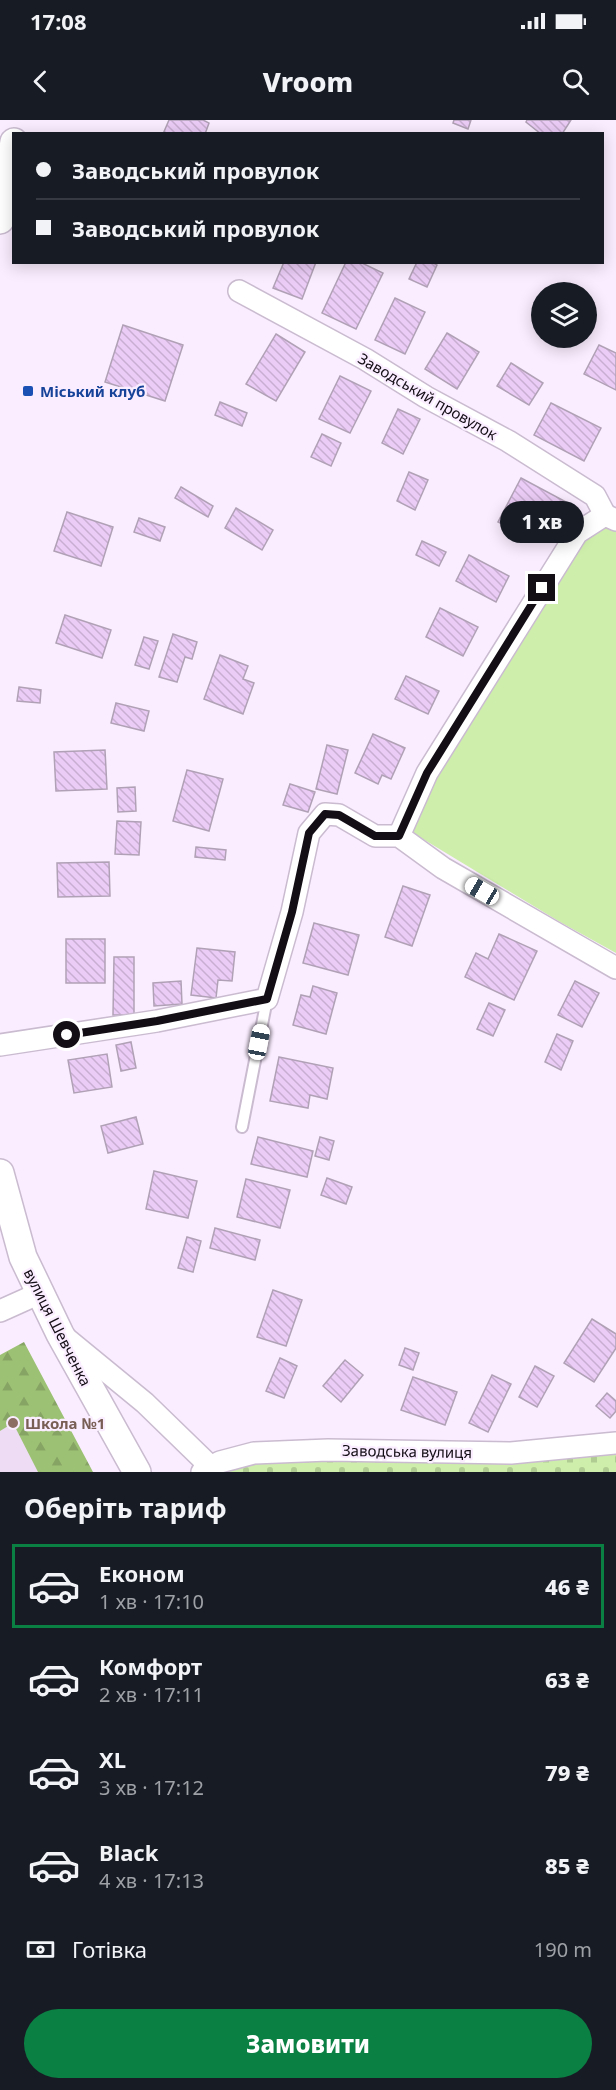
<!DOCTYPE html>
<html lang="uk">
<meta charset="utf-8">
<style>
:root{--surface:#171b24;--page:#242831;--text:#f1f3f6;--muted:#9ea1a6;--line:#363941;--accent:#0b8043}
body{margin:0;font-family:"Noto Sans",sans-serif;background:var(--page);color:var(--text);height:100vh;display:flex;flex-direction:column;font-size:22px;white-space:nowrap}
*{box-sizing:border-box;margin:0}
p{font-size:20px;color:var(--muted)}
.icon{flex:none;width:33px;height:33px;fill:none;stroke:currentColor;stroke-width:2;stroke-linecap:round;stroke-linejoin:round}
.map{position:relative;height:1352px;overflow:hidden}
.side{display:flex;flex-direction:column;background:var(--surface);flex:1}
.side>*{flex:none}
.hud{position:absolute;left:12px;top:12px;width:592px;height:132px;border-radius:0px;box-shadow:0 3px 15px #0003;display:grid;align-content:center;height:132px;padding:0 24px;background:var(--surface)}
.buttons{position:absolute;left:531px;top:162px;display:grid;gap:12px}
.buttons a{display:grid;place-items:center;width:66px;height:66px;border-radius:50%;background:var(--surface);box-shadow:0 3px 15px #0003;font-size:30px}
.end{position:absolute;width:27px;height:27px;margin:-14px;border:8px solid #130d15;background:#fff;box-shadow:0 0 0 3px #fff}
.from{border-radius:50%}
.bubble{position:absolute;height:42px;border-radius:21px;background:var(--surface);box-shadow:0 3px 15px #0003;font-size:20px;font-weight:800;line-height:42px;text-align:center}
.car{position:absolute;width:18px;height:36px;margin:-18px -9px;border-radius:8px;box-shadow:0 0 4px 2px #0007;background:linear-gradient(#fff 24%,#345 0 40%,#fff 0 76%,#345 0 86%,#fff 0)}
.hud b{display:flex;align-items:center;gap:21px;height:57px;font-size:22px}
.hud b+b{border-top:2px solid var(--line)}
.hud i{width:15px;height:15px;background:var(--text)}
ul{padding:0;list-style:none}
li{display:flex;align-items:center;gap:18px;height:84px;margin:0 12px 9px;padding:0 12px;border:3px solid transparent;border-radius:0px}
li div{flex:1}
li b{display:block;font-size:22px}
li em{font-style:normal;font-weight:800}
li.on{border-color:var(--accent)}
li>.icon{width:54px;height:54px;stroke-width:1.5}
h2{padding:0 24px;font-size:27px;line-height:72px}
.pay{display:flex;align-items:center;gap:15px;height:66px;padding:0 24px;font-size:22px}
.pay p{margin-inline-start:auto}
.button{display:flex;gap:12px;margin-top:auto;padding:12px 24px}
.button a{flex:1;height:69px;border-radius:36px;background:var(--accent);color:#fff;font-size:24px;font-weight:800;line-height:69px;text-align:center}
.status{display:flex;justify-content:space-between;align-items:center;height:42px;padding:0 30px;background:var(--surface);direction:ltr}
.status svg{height:16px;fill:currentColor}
header{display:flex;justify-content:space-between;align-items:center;height:78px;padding:0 24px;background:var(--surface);font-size:27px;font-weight:800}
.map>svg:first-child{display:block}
</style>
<div class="status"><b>17:08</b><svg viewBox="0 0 49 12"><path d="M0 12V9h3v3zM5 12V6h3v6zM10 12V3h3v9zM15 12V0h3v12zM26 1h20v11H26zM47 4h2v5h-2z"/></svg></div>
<header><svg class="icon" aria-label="back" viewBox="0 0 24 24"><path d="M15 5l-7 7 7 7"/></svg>Vroom<svg class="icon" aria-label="search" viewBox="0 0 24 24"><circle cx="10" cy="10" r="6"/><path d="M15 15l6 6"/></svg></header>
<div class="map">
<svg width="616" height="1352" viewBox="0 0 616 1352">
<defs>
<pattern id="forest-firs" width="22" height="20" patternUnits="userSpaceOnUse" patternTransform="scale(1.5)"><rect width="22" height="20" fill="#9dc174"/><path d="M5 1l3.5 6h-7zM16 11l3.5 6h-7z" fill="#86a564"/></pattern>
<pattern id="cemetery-stones" width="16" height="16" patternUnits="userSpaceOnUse" patternTransform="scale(1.5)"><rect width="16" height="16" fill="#ceefab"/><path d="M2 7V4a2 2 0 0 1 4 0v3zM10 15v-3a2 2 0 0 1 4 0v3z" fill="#b0cc92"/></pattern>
<pattern id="building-back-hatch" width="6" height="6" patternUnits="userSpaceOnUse" patternTransform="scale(1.5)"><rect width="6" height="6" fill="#ebccf6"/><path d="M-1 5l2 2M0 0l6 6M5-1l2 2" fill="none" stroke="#c9aed2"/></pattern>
</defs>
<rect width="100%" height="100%" fill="#faedff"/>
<polygon fill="#eddcf3" points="0,1254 54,1352 0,1352"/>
<polygon fill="#ceefab" points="604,406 616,408 616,833 560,802 413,713 427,673 448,633 578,427"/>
<polygon fill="url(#forest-firs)" points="24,1222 93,1352 38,1352 13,1303 0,1311 0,1235"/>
<polygon fill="url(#cemetery-stones)" points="616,1323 616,1352 202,1352 220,1342"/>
<g fill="url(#building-back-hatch)" stroke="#b1a1b6" stroke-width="1.5">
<polygon points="169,0 203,0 209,3 205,14 163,14"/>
<polygon points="454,0 471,0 468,9 453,3"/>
<polygon points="527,0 571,0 562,14 541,14 526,2"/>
<polygon points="284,142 316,142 302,179 273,168"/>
<polygon points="346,142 360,142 383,153 356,209 322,193"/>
<polygon points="417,142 432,142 437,145 427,167 409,159"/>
<polygon points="395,178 425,192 405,234 375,220"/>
<polygon points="123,205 183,225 165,281 105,262"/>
<polygon points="447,213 479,232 457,269 425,249"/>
<polygon points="276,214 305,232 276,281 246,264"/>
<polygon points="599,225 616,233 616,270 584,254"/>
<polygon points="511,243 543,263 529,285 497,266"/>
<polygon points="340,256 371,271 350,313 319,299"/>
<polygon points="220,282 247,293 242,306 215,295"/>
<polygon points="551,283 601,308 584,341 534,315"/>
<polygon points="398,289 420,299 403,334 382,323"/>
<polygon points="322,314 341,323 331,346 311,337"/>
<polygon points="409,352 428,360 415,390 397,381"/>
<polygon points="521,358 570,384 559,406 545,398 533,420 498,402"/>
<polygon points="181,367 213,386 208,397 175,378"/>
<polygon points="236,388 273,410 262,430 225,408"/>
<polygon points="67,392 113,407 101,446 54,431"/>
<polygon points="139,398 165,407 160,421 134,412"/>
<polygon points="422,421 446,432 439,446 416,435"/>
<polygon points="469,435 509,456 496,482 456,461"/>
<polygon points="440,488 478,507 463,536 426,517"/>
<polygon points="65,495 111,510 102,538 56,523"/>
<polygon points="173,514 197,522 192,539 185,537 177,562 159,557"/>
<polygon points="144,517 158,521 149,549 135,545"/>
<polygon points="220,535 248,546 243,559 254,563 243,594 204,579"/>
<polygon points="406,556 439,571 428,594 395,579"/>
<polygon points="19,567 41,570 40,583 17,581"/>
<polygon points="116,583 149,591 144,611 111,603"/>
<polygon points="373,614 405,628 391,659 382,655 378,664 355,653"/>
<polygon points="327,625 348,630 337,674 316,669"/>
<polygon points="105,630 107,669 56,671 54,632"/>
<polygon points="187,650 223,659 209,711 173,701"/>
<polygon points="290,664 315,672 308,692 283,685"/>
<polygon points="135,667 136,691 118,692 117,668"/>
<polygon points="117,701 141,702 139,735 115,734"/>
<polygon points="196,727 226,730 225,740 195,737"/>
<polygon points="109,742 110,776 58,777 57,743"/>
<polygon points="403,766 430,775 412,826 385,817"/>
<polygon points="314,803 359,815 348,855 303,843"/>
<polygon points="499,814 537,831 514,880 465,857 476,833 488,839"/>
<rect x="66" y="819" width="39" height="44"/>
<polygon points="197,828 235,832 232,861 218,860 216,878 191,875"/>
<polygon points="114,837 134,837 134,895 113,895"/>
<polygon points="181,861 182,884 154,886 153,863"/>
<polygon points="575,861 599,873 582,907 558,895"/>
<polygon points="313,866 337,873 326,914 293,905 301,875 310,877"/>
<polygon points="489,883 505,890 493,916 477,909"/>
<polygon points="557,914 573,921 561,950 545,942"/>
<polygon points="131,922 136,948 121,951 116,925"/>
<polygon points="107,934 112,967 74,973 68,940"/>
<polygon points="279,937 333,948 327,979 310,975 308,988 270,981"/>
<polygon points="136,997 143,1024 108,1033 101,1006"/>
<polygon points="258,1017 313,1031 307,1057 251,1044"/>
<polygon points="320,1017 334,1021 329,1040 315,1036"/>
<polygon points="154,1051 197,1061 188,1098 146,1089"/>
<polygon points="327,1058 352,1067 346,1084 321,1075"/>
<polygon points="246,1059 290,1070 280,1108 237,1097"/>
<polygon points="215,1108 260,1120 255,1140 210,1128"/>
<polygon points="187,1117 201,1121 193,1152 178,1148"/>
<polygon points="273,1170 302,1180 286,1226 257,1217"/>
<polygon points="592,1199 616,1214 616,1228 594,1262 564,1243"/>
<polygon points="405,1228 419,1233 413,1250 399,1245"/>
<polygon points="280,1238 297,1246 284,1278 266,1271"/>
<polygon points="345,1240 363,1255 341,1282 323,1266"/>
<polygon points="535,1246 554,1256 537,1287 519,1277"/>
<polygon points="492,1255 511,1264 488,1312 469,1303"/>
<polygon points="413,1257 457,1272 445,1305 401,1290"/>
<polygon points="607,1273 616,1281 616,1291 610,1298 596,1286"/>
</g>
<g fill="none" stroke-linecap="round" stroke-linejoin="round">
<defs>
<polyline id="service" points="242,1007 267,879"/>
<g id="minor">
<polyline points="239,171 365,239 426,277 508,321 595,376 605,395"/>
<polyline points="399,716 427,653 577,413 605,395 616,400"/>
<polyline points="0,925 157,901 267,879 292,792 309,713 325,694 339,695 375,716 399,716 443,748 616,848"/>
<polyline points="0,1191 40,1173"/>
<polyline points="67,1219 145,1283 212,1348"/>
<polyline points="202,1352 220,1342 254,1333 328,1330 511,1333 616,1323"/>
</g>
<g id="tertiary">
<polyline points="0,100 14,22"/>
<polyline points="0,1053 23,1137 60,1214 137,1352"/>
</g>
</defs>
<use href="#service" stroke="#cabbd0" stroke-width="14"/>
<use href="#minor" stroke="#cabbd0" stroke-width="24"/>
<use href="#tertiary" stroke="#cabbd0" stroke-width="30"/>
<use href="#service" stroke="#fff" stroke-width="10"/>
<use href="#minor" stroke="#fff" stroke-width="21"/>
<use href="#tertiary" stroke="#fff" stroke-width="27"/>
</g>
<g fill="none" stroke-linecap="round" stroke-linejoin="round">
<polyline stroke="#130d15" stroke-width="8" points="67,915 157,901 267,879 292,792 309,713 325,694 339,695 375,716 399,716 427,653 542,468"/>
</g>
<rect fill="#1a4fb4" stroke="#faedff" stroke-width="2" x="22" y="265" width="12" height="12" rx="3"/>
<circle fill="#8d6e63" stroke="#faedff" stroke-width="2" cx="13" cy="1303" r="6"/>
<g text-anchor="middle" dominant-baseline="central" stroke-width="4.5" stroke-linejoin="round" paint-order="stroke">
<g font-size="15" font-weight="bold" fill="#164399" stroke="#faedff" text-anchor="start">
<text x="40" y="271">Міський клуб</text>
</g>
<g font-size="15" fill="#130d15" stroke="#faedff">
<text transform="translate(428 276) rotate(30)">Заводський провулок</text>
<text transform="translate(58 1207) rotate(63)">вулиця Шевченка</text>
<text transform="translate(407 1331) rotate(1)">Заводська вулиця</text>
</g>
<g font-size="15" font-weight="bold" fill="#785e54" stroke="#faedff" text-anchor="start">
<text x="25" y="1303">Школа №1</text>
</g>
</g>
</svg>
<div class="buttons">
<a><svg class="icon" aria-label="layers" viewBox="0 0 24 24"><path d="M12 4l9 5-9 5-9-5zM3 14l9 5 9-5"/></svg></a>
</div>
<i class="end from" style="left:67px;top:915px"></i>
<i class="end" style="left:542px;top:468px"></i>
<div class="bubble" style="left:500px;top:381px;width:84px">1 хв</div>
<i class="car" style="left:482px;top:771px;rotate:300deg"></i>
<i class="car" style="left:259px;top:922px;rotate:11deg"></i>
<div class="hud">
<b><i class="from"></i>Заводський провулок</b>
<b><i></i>Заводський провулок</b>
</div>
</div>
<section class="side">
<h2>Оберіть тариф</h2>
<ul>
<li class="on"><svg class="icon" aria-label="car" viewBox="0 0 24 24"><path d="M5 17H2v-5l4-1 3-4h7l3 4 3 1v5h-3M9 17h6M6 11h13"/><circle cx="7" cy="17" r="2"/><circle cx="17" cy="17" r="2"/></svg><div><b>Економ</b><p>1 хв · 17:10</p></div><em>46 ₴</em></li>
<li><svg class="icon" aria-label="car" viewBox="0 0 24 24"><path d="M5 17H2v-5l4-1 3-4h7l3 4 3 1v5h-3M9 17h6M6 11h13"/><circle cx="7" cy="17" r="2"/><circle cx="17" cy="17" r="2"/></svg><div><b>Комфорт</b><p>2 хв · 17:11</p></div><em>63 ₴</em></li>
<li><svg class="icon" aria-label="car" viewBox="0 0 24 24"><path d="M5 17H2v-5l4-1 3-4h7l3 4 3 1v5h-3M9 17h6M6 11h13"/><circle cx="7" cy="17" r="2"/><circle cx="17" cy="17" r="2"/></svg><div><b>XL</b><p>3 хв · 17:12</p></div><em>79 ₴</em></li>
<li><svg class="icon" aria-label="car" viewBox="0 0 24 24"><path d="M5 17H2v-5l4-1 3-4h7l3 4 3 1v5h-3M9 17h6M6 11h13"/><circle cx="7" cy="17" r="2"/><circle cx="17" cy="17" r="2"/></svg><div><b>Black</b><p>4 хв · 17:13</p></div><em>85 ₴</em></li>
</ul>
<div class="pay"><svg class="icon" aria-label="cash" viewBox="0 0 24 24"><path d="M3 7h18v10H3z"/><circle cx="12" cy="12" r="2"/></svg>Готівка<p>190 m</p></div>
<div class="button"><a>Замовити</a></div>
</section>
